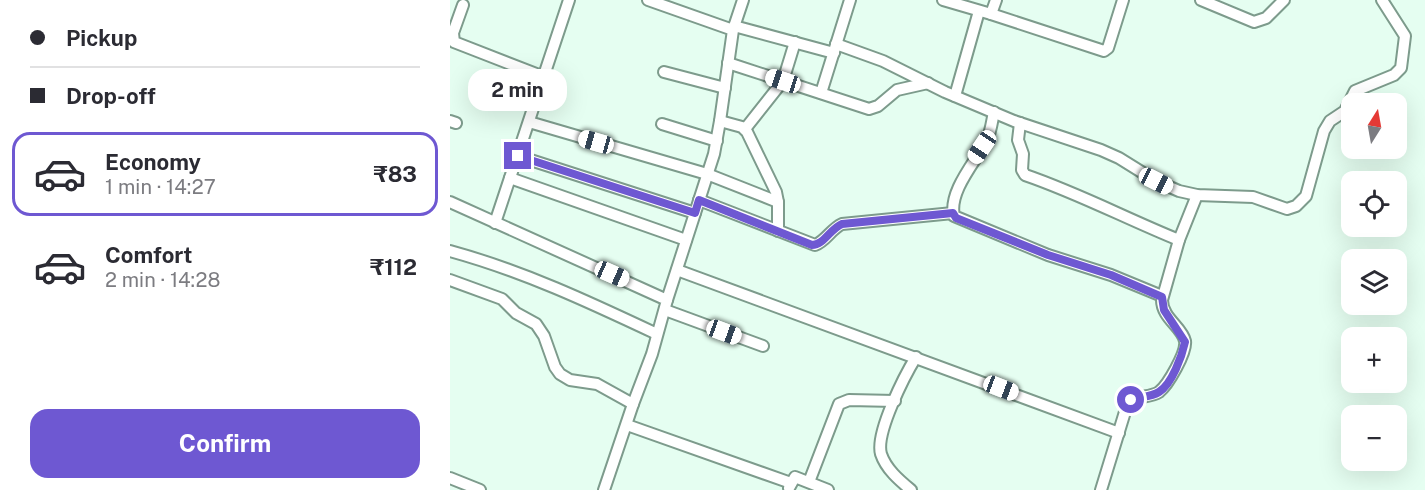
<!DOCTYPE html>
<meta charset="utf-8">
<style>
:root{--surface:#fff;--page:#f2f2f3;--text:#2b2b33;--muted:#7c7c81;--line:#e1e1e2;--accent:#6e58d2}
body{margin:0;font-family:"Public Sans",sans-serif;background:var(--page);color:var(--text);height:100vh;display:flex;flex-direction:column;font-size:22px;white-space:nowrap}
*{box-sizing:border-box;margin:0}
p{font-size:20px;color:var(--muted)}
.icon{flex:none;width:33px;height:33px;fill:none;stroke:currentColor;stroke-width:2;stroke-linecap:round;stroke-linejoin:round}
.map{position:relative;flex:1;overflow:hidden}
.sheet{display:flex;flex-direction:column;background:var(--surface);width:450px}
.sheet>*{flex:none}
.hud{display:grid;align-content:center;height:132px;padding:0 30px;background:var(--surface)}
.needle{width:39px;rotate:11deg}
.buttons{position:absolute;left:891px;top:93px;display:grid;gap:12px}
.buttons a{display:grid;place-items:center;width:66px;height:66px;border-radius:12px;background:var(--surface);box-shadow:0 6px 24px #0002;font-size:30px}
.end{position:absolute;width:27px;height:27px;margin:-14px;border:8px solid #6e58d2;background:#fff;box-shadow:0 0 0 3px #fff}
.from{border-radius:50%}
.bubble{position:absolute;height:42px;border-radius:18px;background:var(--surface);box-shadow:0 6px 24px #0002;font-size:20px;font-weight:700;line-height:42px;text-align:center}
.car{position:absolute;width:18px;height:36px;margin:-18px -9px;border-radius:8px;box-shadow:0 0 4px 2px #0007;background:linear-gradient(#fff 24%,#345 0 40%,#fff 0 76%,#345 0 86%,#fff 0)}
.hud b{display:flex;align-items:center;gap:21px;height:57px;font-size:22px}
.hud b+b{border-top:2px solid var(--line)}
.hud i{width:15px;height:15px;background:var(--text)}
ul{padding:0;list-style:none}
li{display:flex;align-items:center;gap:18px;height:84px;margin:0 12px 9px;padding:0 18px;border:3px solid transparent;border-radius:18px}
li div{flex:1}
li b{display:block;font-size:22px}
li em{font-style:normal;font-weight:700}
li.current{border-color:var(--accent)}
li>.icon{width:54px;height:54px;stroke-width:1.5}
.button{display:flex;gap:12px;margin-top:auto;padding:12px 30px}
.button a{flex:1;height:69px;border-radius:18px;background:var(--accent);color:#fff;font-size:24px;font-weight:700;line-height:69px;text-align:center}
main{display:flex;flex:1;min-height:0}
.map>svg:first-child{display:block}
</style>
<main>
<section class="sheet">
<div class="hud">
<b><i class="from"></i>Pickup</b>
<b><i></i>Drop-off</b>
</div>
<ul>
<li class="current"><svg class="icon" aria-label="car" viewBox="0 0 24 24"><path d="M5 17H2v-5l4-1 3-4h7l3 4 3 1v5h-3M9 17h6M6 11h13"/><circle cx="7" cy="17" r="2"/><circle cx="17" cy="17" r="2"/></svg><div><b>Economy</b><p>1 min · 14:27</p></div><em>₹83</em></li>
<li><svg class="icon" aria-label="car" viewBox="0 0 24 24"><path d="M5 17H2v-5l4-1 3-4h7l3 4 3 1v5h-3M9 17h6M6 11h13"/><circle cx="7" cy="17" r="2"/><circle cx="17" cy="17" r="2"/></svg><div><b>Comfort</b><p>2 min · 14:28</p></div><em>₹112</em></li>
</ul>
<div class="button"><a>Confirm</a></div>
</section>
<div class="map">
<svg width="975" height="490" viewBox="0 0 975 490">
<rect width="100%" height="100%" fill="#e5fef1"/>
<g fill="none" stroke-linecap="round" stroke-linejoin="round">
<defs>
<g id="minor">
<polyline points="198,0 283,30 270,121 264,154 217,300"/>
<polyline points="493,0 541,14 654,51 658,48 673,0"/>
<polyline points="751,0 804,22 816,18 834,0"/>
<polyline points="13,5 3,33 4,42 94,77"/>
<polyline points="541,14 546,0"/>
<polyline points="284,26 384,53"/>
<polyline points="283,30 293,0"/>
<polyline points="386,44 433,61 495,92 564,121 651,150 669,158 706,181 729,191 747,195 803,197 837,209 846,206 856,196 874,131 880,121 895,111 905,91 944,75 951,68 955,36 932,0"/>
<polyline points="278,63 419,109 428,106 447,90 478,83"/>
<polyline points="214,72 275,88"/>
<polyline points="371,93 400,0"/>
<polyline points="505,96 529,11"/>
<path d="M544,112C542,121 541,131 537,140C527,160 498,191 504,216L598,255L661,275L712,296"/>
<polyline points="0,121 6,123"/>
<polyline points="270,121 292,127 297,132 326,192 328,202 328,231"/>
<polyline points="79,122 257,174 328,202"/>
<path d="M570,123L568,140L573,154L572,170L575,175C628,193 677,219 729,240"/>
<polyline points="212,124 267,141"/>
<polyline points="295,129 333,81 345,42"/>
<polyline points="68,156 245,213"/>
<polyline points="60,178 236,240"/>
<path d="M249,200L365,245C376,241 381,229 392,224L503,213"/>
<polyline points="0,202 217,300 202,354 183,404 154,490"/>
<polyline points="45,223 119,0"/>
<path d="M0,251C73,271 139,302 207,334"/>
<polyline points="227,270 669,433"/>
<polyline points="0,280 52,299 66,313 86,324 94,336 105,367 110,374 120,380 147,384 183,404"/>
<polyline points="215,310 313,346"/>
<polyline points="177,425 341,483"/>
<polyline points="0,478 30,490"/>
<polyline points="359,482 389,404 399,400 445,401"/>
<polyline points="339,488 345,477 378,490"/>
<path d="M461,490C449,480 436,469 431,454C425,433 455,375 466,357"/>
<path d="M651,490L678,402C687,395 700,398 709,392C718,385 737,352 735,341C732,327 712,318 712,300L729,240L747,195"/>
</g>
</defs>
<use href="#minor" stroke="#7d9b8c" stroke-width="14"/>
<use href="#minor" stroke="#fff" stroke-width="10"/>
</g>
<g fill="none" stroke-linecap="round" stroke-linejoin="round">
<path stroke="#6e58d2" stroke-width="8" d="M68,156L245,213L249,200L362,245C374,245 380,229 392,224L503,213L506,218L598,255L661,275L712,297L714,310L735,342C732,356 722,384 709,392C701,397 689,397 681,400"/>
</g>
</svg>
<div class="buttons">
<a><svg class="needle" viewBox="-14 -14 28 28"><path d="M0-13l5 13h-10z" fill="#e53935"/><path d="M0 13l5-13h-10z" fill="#7c7c81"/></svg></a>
<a><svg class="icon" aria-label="locate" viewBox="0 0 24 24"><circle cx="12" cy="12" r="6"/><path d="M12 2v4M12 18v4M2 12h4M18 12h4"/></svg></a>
<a><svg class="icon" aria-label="layers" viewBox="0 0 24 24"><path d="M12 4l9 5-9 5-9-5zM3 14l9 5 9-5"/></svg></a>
<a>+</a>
<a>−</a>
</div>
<i class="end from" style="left:681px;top:400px"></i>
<i class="end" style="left:68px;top:156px"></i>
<div class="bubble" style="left:18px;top:69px;width:99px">2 min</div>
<i class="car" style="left:333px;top:81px;rotate:288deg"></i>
<i class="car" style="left:146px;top:142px;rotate:286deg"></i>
<i class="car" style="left:532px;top:147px;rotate:214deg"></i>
<i class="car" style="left:706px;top:181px;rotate:117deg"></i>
<i class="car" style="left:162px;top:274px;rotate:114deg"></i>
<i class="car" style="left:274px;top:332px;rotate:110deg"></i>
<i class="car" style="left:551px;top:388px;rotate:111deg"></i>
</div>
</main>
